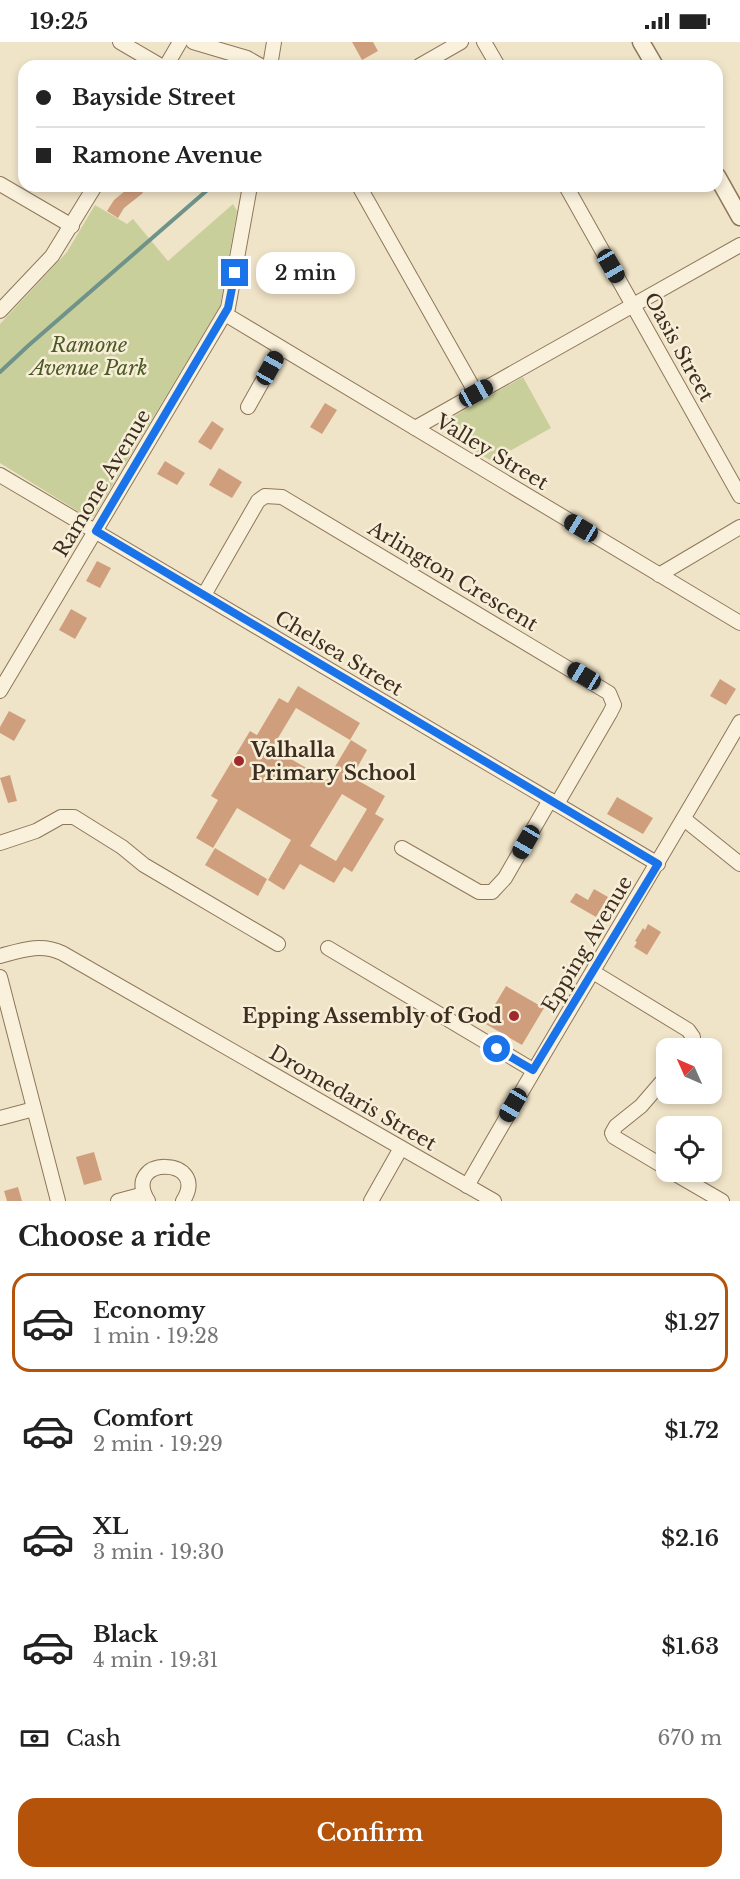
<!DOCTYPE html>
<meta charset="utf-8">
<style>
:root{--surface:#fff;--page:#f2f2f2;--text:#222;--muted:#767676;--line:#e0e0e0;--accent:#b45309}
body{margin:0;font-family:"Libre Baskerville",serif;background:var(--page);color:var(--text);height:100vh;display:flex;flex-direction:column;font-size:22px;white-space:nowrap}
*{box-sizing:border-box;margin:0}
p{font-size:20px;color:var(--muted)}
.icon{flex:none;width:33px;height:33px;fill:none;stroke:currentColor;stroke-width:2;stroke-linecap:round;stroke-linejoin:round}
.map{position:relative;height:1159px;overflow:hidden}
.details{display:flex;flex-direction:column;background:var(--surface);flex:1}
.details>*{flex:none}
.hud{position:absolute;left:18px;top:18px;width:705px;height:132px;border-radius:18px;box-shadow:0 3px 9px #0003;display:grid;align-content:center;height:132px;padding:0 18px;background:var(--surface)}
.needle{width:39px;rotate:315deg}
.buttons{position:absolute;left:656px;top:996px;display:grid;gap:12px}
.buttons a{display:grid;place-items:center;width:66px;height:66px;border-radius:12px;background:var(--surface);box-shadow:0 3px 9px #0003;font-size:30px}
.end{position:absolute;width:27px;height:27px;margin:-14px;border:8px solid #1a73e8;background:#fff;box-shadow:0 0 0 3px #fff}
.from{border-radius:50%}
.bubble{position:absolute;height:42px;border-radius:18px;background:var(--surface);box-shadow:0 3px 9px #0003;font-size:20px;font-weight:600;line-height:42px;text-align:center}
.car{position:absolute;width:18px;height:36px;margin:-18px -9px;border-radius:8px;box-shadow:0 0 4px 2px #0007;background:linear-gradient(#222 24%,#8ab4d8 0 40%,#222 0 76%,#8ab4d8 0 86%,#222 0)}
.hud b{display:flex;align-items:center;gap:21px;height:57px;font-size:22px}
.hud b+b{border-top:2px solid var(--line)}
.hud i{width:15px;height:15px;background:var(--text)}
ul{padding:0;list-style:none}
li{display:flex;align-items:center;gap:18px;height:99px;margin:0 12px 9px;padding:0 6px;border:3px solid transparent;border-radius:18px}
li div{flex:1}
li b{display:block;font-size:22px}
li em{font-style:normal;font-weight:600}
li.on{border-color:var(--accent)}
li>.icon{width:54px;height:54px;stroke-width:1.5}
h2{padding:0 18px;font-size:27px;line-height:72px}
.pay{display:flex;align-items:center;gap:15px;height:66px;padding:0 18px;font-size:22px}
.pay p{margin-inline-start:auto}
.action{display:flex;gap:12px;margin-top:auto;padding:12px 18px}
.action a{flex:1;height:69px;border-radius:18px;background:var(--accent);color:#fff;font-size:24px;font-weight:600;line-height:69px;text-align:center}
.status{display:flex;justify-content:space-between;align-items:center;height:42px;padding:0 30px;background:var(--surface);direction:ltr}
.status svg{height:16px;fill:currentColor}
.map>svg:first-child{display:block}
</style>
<div class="status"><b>19:25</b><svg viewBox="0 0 49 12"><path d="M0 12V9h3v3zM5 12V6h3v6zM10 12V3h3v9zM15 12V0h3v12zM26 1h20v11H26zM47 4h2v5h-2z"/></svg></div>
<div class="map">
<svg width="740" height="1159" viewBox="0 0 740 1159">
<rect width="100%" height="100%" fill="#f0e4c8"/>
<g fill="#c9cf9b">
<polygon points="233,162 237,169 220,264 94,474 87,475 84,473 0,421 0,282 67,210 95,163 127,182 133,177 168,219"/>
<polygon points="523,335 551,386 492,419 451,396 447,378"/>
</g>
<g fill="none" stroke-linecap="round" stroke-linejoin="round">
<polyline stroke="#6f938a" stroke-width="4" points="0,330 29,303 212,144"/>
</g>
<g fill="#cf9f7d" fill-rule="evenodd">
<polygon points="352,0 373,0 378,9 362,18"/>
<polygon points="131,144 138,144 143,151 124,166 118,176 107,169 114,158"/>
<polygon points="325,361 337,368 322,392 310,385"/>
<polygon points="212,379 224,387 211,408 198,400"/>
<polygon points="165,419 185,431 177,443 157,432"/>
<polygon points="219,426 242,440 232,456 209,443"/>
<polygon points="97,519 111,526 100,546 86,539"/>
<polygon points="71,567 87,576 75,597 59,588"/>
<polygon points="720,637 736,647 726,663 710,654"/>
<path d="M298,644L360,681L350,698L296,666L272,706L327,738L351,698L367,708L352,735L385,754L375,772L384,777L352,830L344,825L334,841L300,822L284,848L268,838L291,798L237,766L213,806L196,796L218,758L211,754L250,689L257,693L279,656L288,661ZM342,752L367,767L336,819L310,804Z"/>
<polygon points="9,669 26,678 14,699 0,691 0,685"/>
<polygon points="10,733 17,759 8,761 0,736"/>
<polygon points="617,755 653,776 643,792 607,772"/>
<polygon points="215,806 267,837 258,854 205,823"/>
<polygon points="594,847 608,855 596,875 570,860 576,851 588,858"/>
<polygon points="648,882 661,890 647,913 634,905 637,900 635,899 643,886 645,888"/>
<polygon points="506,944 544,966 522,1003 484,981"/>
<polygon points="94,1110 102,1138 84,1143 76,1115"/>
<polygon points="18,1145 22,1159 7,1159 4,1149"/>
</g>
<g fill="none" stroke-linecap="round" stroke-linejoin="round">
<defs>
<g id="minor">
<polyline points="120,0 161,24"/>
<polyline points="193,0 247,16 261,24"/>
<polyline points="484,0 498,24"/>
<polyline points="166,24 180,0"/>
<polyline points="270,24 274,0"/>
<polyline points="419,24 461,0"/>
<polyline points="0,142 72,184"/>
<polyline points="359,144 476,351"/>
<polyline points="566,144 740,454"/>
<polyline points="0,269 52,214 95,144"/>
<polyline points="225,272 740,581"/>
<polyline points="248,365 281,306"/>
<polyline points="415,386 740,203"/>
<polyline points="0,433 658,822"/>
<polyline points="659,533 740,485"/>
<polyline points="204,553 258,459 265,454 282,455 609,651 614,663 610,671 557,762"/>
<polyline points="0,649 228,266 250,144"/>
<polyline points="684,777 740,822"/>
<polyline points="0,801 36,789 61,775 74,775 122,805 144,823 278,902"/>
<polyline points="402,806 479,850 492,850 505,836 550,758"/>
<polyline points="328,906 533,1028"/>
<path d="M0,914C22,908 41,901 62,911L494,1159"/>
<polyline points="593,930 688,988 693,995 690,1006"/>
<polyline points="0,935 58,1159"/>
<polyline points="666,1035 641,1064 616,1084 612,1091 614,1095 666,1126"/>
<polyline points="0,1076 34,1067"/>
<polyline points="672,1130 722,1159"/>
<path d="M467,1144C556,988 650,835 740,680"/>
<polyline points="118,1159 144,1152"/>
<path d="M148,1159C120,1113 211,1114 183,1159"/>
<polyline points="371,1159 401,1106"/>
</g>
<g id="tertiary">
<polyline points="641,0 655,24"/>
<polyline points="717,134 740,175"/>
</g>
</defs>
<use href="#minor" stroke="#8d765c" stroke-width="16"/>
<use href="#tertiary" stroke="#8d765c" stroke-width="19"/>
<use href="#minor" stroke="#faf1dc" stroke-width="14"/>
<use href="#tertiary" stroke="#faf1dc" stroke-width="16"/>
</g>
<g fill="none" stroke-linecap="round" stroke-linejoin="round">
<polyline stroke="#1a73e8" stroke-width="8" points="235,231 228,266 96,489 658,822 533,1028 497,1007"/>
</g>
<g fill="#9e2a2b" stroke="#f7eed8" stroke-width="2">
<circle cx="239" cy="719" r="6"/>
<circle cx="514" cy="974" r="6"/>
</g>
<g text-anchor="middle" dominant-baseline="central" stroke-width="5" stroke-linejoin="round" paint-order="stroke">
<g font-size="20" font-style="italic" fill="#4d5a26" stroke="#f7eed8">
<text x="89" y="303">Ramone<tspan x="89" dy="23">Avenue Park</tspan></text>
</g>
<g font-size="20" fill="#3d2e20" stroke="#f7eed8">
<text transform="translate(679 305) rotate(61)">Oasis Street</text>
<text transform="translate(492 410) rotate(31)">Valley Street</text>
<text transform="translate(102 441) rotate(-59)">Ramone Avenue</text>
<text transform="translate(453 534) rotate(31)">Arlington Crescent</text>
<text transform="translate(339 611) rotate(31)">Chelsea Street</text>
<text transform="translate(587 902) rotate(-59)">Epping Avenue</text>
<text transform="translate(353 1056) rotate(30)">Dromedaris Street</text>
</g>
<g font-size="20" font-weight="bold" fill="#3d2e20" stroke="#f7eed8" text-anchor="start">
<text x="251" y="708">Valhalla<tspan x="251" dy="23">Primary School</tspan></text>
<text x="502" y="974" text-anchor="end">Epping Assembly of God</text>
</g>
</g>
</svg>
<div class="buttons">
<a><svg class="needle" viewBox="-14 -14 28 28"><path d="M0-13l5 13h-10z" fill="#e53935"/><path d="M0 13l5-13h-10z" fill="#767676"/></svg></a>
<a><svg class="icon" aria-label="locate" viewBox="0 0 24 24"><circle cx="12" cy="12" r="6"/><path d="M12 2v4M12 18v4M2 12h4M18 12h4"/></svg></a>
</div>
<i class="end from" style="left:497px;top:1007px"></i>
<i class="end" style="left:235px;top:231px"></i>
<div class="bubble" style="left:256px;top:210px;width:99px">2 min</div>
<i class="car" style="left:611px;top:224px;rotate:150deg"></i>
<i class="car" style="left:270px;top:326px;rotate:29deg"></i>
<i class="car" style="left:476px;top:351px;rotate:61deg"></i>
<i class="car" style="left:581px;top:486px;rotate:301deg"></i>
<i class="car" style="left:584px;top:634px;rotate:301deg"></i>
<i class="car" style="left:526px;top:800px;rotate:210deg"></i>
<i class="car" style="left:513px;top:1063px;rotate:210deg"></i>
<div class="hud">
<b><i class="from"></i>Bayside Street</b>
<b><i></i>Ramone Avenue</b>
</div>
</div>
<section class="details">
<h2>Choose a ride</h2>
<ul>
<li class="on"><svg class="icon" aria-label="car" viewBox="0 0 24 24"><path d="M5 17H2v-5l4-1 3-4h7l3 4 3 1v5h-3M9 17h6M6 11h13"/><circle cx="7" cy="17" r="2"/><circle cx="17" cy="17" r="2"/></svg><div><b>Economy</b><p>1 min · 19:28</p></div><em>$1.27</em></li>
<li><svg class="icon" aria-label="car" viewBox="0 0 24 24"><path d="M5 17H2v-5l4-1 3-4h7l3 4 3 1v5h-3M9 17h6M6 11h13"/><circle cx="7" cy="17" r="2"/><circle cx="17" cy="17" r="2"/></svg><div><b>Comfort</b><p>2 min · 19:29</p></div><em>$1.72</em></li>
<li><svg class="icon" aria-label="car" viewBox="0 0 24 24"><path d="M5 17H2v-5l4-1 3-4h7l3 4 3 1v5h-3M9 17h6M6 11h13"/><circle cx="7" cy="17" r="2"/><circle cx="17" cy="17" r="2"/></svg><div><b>XL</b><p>3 min · 19:30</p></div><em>$2.16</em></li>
<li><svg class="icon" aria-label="car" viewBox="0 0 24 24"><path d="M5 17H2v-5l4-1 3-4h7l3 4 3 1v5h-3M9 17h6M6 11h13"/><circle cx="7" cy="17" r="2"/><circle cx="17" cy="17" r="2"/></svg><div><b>Black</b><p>4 min · 19:31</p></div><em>$1.63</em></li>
</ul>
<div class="pay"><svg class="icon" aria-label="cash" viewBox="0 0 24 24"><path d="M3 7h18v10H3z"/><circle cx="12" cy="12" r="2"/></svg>Cash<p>670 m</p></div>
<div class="action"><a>Confirm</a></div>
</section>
